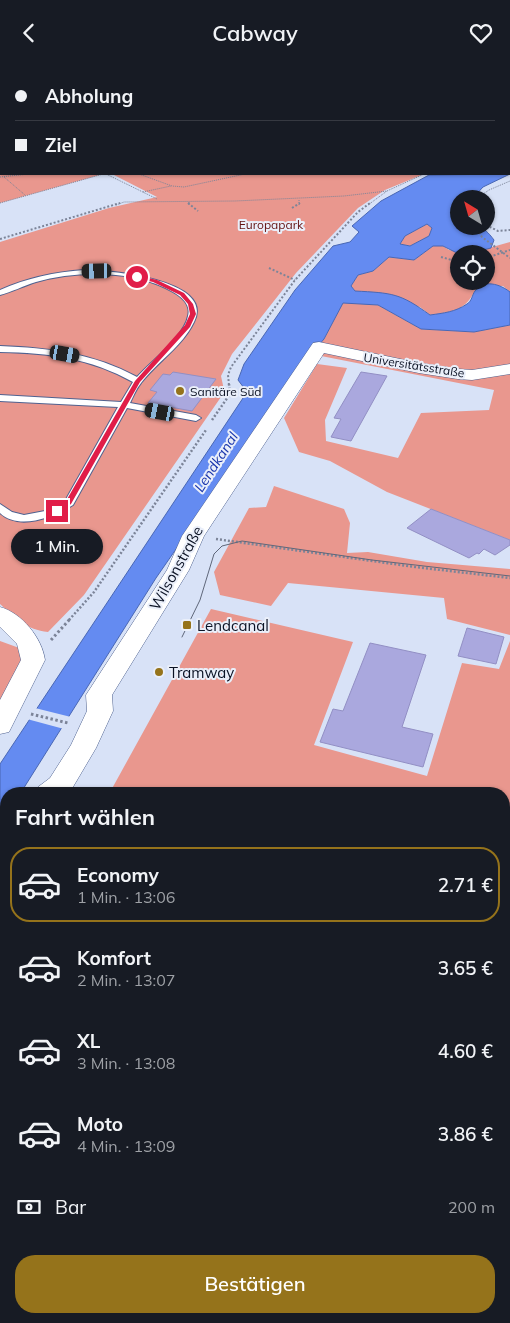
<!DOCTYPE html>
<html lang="de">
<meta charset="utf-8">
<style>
:root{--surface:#171b24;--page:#20242c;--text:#f1f3f6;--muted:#9ea1a6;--line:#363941;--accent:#95731b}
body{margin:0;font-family:Mulish,sans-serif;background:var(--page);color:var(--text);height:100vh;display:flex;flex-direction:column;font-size:19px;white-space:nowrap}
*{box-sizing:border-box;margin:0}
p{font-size:16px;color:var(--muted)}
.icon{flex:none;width:28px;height:28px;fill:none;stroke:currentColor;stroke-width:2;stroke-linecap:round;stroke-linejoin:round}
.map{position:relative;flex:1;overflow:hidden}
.drawer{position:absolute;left:0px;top:722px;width:510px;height:536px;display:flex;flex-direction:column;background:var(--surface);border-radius:20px 20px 0 0;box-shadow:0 1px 4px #0004}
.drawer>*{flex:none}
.hud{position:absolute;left:0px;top:0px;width:510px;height:110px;box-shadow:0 1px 4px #0004;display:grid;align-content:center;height:110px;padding:0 15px;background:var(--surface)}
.needle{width:32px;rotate:323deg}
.fabs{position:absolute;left:450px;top:125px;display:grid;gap:10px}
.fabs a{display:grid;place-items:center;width:45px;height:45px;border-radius:50%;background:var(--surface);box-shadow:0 1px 4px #0004;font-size:25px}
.end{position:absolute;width:22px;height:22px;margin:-11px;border:6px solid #e11d48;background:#fff;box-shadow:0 0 0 2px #fff}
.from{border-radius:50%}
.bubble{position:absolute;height:35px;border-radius:18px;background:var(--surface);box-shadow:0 1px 4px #0004;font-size:16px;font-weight:600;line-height:35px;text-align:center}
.car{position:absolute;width:15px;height:30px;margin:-15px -8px;border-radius:6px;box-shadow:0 0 4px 1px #0007;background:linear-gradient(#222 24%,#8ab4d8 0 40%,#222 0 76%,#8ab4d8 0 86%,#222 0)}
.hud b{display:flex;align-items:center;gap:18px;height:48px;font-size:19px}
.hud b+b{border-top:1px solid var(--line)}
.hud i{width:12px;height:12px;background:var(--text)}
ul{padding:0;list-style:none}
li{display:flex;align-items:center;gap:15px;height:75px;margin:0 10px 8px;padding:0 5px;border:2px solid transparent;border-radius:20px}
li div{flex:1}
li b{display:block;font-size:19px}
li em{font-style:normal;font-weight:600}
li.on{border-color:var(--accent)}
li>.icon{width:45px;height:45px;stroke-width:1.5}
h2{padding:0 15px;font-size:22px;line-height:60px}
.pay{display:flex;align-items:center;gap:12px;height:55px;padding:0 15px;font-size:19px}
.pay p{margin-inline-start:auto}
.primary-button{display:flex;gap:10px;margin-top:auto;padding:10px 15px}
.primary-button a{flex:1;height:58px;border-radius:20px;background:var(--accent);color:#fff;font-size:20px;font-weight:600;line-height:58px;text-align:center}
header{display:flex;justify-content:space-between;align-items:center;height:65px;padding:0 15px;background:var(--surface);font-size:22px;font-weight:600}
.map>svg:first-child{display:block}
</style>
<header><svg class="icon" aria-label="back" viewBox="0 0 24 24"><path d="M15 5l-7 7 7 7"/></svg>Cabway<svg class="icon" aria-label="heart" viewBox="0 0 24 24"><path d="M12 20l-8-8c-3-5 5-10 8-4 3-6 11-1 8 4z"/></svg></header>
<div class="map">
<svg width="510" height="1258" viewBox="0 0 510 1258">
<rect width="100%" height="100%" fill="#d8e2f7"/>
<g fill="#e9978e" fill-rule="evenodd">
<polygon points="0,0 382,0 384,1 1,1 1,109 103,109 0,138"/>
<path d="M112,109H424L385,125L358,143L296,208L232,289L221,311L224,325L221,332L84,530L48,567C27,565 15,553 0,539V177L109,143L157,132Z"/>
<polygon points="427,159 432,163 429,171 410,181 400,179 405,171"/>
<path d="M510,177V227L503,221L476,224C465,246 453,247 430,250L420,242L355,226L351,221L358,210L373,206L389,192L414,195L433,181H443L449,185L471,188ZM459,189H486V216H459Z"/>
<polygon points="343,237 378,240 421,264 474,267 510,260 510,475 387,427 330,396 299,387 284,353 317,299 347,303 325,355 326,376 398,393 421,348 489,345 494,325 311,289 324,274"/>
<polygon points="274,421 344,444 350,458 347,488 368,487 427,497 510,504 510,570 447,554 444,533 288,518 271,541 220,530 214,507 249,443 266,442"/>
<polygon points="211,544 353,577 314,680 427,711 462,598 499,604 510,576 510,1258 0,1258 0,925 6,913 6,1252 504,1252 504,729 109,729"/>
<polygon points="0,576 22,584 27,596 0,638"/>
</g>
<path fill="#648bf1" stroke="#4967b4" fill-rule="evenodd" d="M510,87V109L483,122L472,134H459V161C478,161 482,159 494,175L491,183L471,188L459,189L443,181H433L414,195L389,192L373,206L358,210L351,221L355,226C392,228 400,228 430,250C444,248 455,247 467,239C472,236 472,230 475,226C484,214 500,219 510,227V260L474,267L421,264L378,240L343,238L324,274L311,289L156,513L20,729H6V751L0,761V699L247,327L238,315L244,299L295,225L333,181L350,177L359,167L352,161L381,136L429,110L509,109ZM427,159L432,163L429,171L410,181L400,179L405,171Z"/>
<polygon fill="#d8e2f7" points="35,643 71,652 64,664 27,654"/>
<g fill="#aaa8de" stroke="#928fc4">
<polygon points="173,307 216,314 192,346 148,338 157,327 150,325 163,309 170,310"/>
<polygon points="361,307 387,311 351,376 331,372 341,354 334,353"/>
<polygon points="431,444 510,475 510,480 495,490 484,484 479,489 477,488 469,493 407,463"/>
<polygon points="467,563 504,572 496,599 458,591"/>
<polygon points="370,578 426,590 402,662 433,669 423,702 320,677 333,644 343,646"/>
</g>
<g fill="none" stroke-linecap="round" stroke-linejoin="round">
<defs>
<g id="lane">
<rect x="509" y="11" width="1" height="4"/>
<path d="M84,205C107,205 216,214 194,257C182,282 157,297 141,318C136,324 133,332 130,338L196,350L201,353L196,356L127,343L73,440C54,452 19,466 0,448V439L12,447L24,450L45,446L65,436L118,342L0,336V330L121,337L133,317C89,293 50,288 0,287V281C49,283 93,288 137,312C151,296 184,272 188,251C191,240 182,232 173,227C135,205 78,205 36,217C23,221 12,227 0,230V225C27,213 55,207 84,205Z"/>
</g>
<g id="street">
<polygon points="319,277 419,298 458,304 472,305 510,299 510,309 472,315 458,314 419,308 324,288 204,471 189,505 112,630 113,646 96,683 70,727 34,729 38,722 50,713 71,680 87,646 86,630 167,505 182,471 313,278"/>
<path d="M0,542C22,548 42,573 45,595L9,667L0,669V635L21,595L17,579L0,562Z"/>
<polygon points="6,773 6,805 0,807 0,775"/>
</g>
<g id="primary">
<polygon points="395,0 409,0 410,1 396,1"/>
<rect x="509" y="59" width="1" height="9"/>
</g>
</defs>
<use href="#lane" stroke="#4f6290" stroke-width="2"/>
<use href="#street" stroke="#4f6290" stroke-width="1"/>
<use href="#primary" stroke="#fff" stroke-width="1"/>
<g stroke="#7c8498" stroke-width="1" stroke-dasharray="1 1" stroke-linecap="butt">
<polyline points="343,0 345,1"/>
<polyline points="12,1 23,0"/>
<polyline points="106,109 157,134"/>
<polyline points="139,109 172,121 184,122 245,109"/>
<polyline points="0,112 29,109"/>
<polyline points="4,112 25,130"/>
<polyline points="143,127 171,121"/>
<polyline points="476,134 489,125 510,116"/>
<polyline points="0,138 103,109"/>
<polyline points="116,140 124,137 235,136 344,131 387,126 424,109"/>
<polyline points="189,140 189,136"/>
<polyline points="299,140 299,134"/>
<polyline points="368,140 387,126"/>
</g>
<g stroke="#7c8498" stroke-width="2" stroke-dasharray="2 2" stroke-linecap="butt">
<polyline points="188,138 198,146"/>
<polyline points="292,143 300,138"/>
<polyline points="486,160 498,166 510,165"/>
<polyline points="0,174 120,138"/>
<polyline points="441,192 459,197"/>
<polyline points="486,193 510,185"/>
<polyline points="269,203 295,215"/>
<polyline points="229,320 228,310 231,302 295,215 358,147 370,138"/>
</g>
<g stroke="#7c8498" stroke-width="2.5" stroke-dasharray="2 2" stroke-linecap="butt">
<polyline points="212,355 230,329 229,319"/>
<polyline points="216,474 415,502 510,513"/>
<polyline points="69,555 94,527 206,365"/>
</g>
<g stroke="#7c8498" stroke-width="3" stroke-dasharray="2.5 2.5" stroke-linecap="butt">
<polyline points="51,575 70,554"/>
<polyline points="31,649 68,658"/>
</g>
<use href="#lane" fill="#fff" fill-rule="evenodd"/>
<use href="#street" fill="#fff" fill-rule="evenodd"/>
<use href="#primary" fill="#f2deb1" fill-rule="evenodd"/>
<polyline stroke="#5f677a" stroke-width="1" points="182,572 200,535 214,489 222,481 242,476 372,495 510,511"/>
<polyline stroke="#7c8498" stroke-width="2" stroke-dasharray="2 2" stroke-linecap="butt" points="474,161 482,172 510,193"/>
</g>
<polygon fill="#e11d48" points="137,210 157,215 184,228 193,239 196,249 190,262 140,317 71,439 60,447 55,447 55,444 66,436 135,316 185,260 190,249 188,239 180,230 153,217 135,213"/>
<g fill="#95731b" stroke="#eaeffa" stroke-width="2">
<circle cx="180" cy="326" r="5"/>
<rect x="182" y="555" width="10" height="10" rx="2.5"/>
<circle cx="159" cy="607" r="5"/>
</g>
<g text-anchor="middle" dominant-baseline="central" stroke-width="4" stroke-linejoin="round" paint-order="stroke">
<g font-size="12" fill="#631212" stroke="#eaeffa">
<text x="271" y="159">Europapark</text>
</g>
<g font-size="12" fill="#0b1224" stroke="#eaeffa">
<text transform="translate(414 300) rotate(9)">Universitätsstraße</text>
</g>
<g font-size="12" fill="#0b1224" stroke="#eaeffa" text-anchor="start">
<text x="190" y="326">Sanitäre Süd</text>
</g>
<g font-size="14" font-style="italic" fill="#1b37ad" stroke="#eaeffa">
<text transform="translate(216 397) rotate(-57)">Lendkanal</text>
</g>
<g font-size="15" fill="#0b1224" stroke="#eaeffa">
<text transform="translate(176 503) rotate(-61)">Wilsonstraße</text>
</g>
<g font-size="15" fill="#0b1224" stroke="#eaeffa" text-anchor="start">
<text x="197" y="560">Lendcanal</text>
<text x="169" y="607">Tramway</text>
</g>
</g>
</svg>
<div class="fabs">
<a><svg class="needle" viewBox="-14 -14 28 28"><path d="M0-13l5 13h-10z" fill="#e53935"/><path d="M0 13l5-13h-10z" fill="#9ea1a6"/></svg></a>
<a><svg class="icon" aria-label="locate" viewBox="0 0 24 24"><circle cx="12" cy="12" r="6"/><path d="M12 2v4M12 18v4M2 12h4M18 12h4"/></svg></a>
</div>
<i class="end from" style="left:137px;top:212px"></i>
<i class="end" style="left:57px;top:446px"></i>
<div class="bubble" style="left:11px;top:464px;width:92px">1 Min.</div>
<i class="car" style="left:97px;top:206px;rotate:269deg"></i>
<i class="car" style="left:65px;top:289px;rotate:100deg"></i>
<i class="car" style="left:160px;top:347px;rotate:281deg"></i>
<div class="hud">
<b><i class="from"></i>Abholung</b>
<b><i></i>Ziel</b>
</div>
<section class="drawer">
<h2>Fahrt wählen</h2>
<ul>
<li class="on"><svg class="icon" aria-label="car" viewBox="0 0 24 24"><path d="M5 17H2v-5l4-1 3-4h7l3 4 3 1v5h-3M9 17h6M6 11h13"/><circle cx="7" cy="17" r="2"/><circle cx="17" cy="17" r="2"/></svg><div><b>Economy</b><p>1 Min. · 13:06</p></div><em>2.71 €</em></li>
<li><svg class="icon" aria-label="car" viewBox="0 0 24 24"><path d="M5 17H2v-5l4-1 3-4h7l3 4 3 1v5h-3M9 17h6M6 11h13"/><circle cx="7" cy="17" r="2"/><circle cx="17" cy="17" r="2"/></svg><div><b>Komfort</b><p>2 Min. · 13:07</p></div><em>3.65 €</em></li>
<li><svg class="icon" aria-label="car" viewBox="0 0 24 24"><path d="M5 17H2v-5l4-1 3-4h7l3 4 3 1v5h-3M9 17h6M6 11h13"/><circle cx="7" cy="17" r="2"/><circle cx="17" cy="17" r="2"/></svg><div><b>XL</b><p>3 Min. · 13:08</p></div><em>4.60 €</em></li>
<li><svg class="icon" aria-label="car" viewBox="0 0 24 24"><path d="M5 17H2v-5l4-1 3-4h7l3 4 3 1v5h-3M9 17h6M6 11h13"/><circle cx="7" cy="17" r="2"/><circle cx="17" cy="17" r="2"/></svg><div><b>Moto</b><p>4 Min. · 13:09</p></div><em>3.86 €</em></li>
</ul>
<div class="pay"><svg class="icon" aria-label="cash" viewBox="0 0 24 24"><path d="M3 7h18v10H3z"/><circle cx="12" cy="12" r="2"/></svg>Bar<p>200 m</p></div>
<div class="primary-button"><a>Bestätigen</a></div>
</section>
</div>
